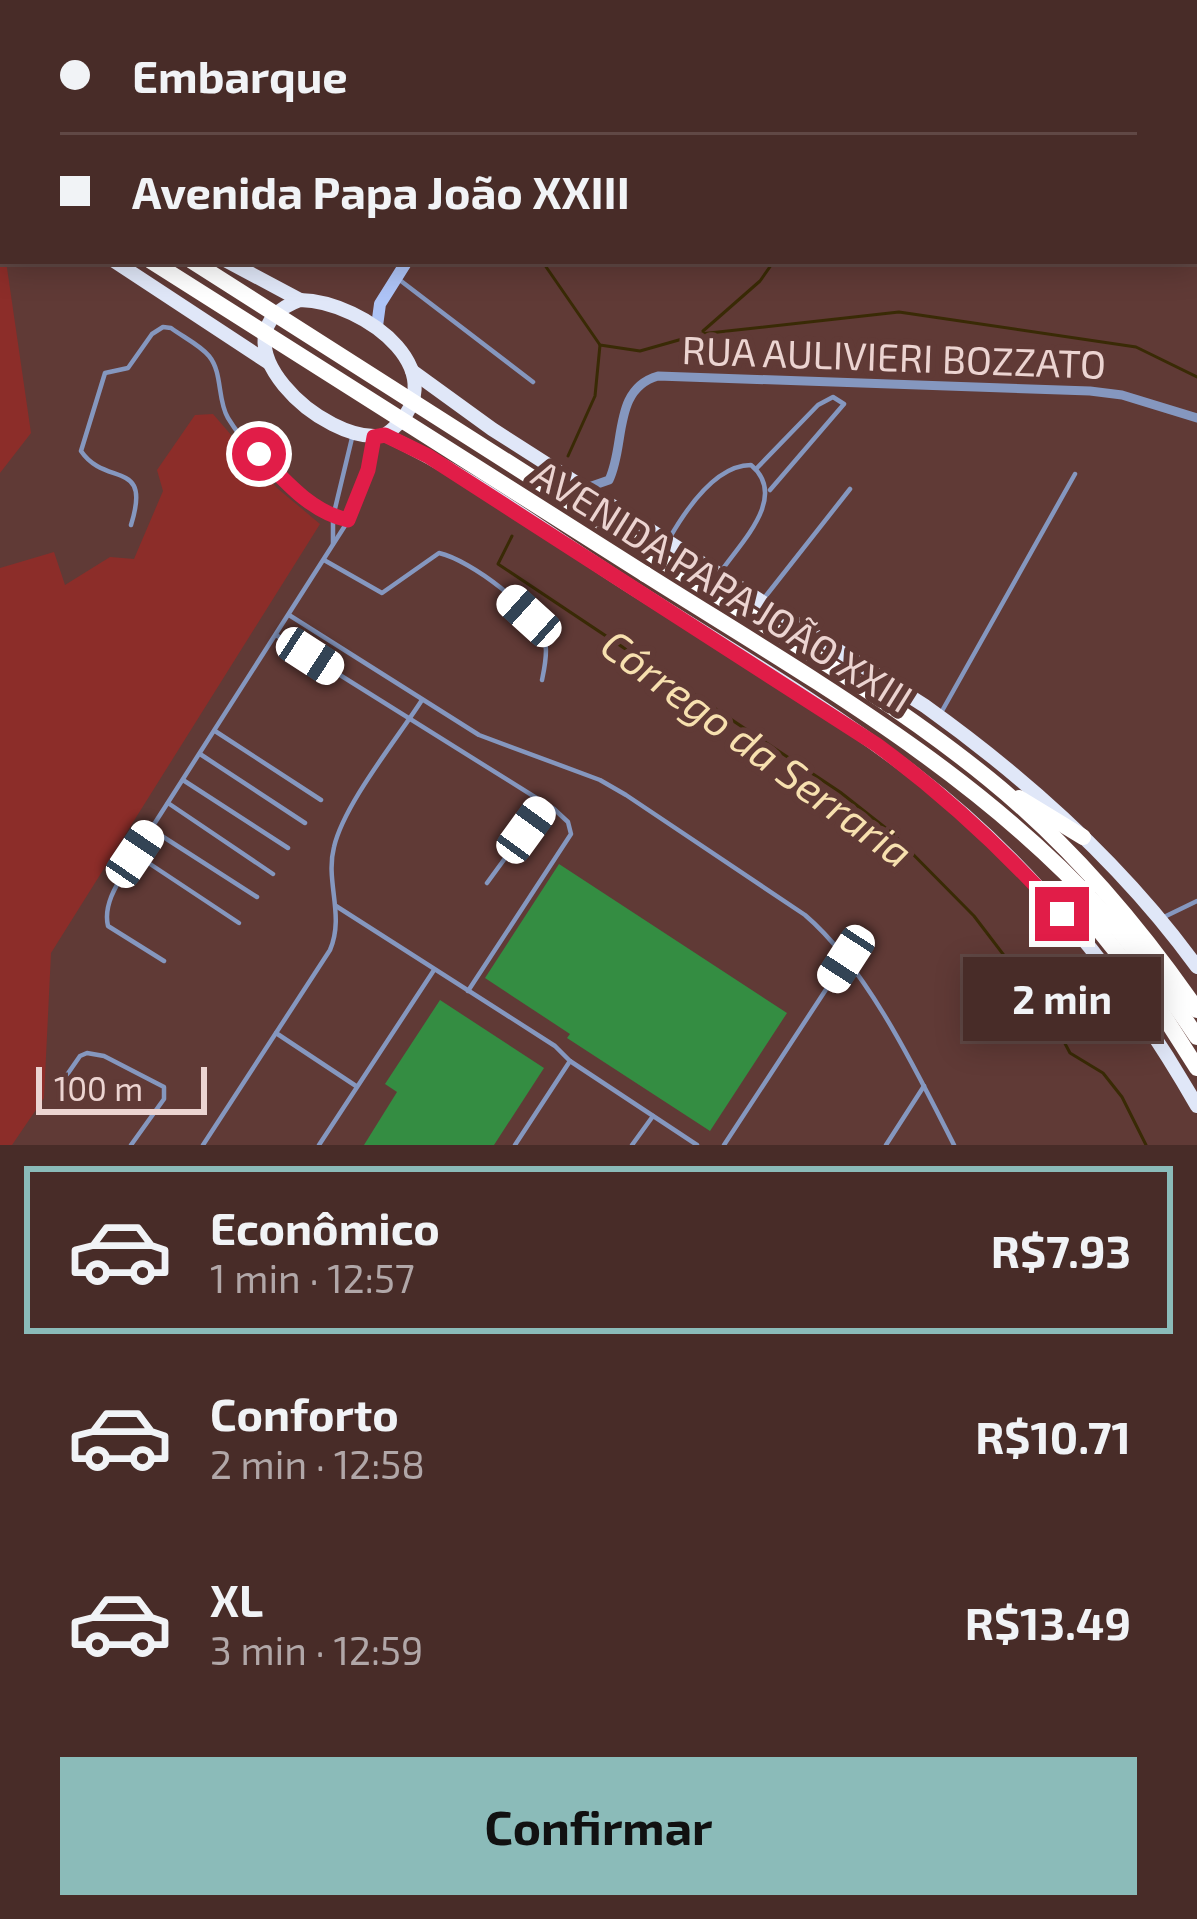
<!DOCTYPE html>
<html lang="pt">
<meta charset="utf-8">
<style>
:root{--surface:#482c28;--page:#523834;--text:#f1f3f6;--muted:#b1a7a8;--line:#604845;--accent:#8bbbb9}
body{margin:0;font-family:"Exo 2",sans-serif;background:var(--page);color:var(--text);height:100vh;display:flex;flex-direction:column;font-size:45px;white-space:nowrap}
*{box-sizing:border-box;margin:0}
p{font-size:39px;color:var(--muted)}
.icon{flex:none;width:66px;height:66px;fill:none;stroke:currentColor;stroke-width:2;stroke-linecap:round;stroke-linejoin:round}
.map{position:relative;height:1145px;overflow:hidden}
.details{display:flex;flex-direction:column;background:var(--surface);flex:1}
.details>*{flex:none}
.hud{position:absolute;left:0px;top:0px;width:1197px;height:264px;box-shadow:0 6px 30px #0003,0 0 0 3px var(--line);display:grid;align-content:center;height:264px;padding:0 60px;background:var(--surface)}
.scale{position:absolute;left:36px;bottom:30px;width:171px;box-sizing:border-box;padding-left:12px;border:6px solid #ecd4d1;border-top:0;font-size:33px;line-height:42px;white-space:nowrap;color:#ecd4d1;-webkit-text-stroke:9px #603a36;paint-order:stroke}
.end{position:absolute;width:54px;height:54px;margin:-27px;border:15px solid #e11d48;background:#fff;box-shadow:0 0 0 6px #fff}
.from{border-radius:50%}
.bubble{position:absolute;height:84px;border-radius:0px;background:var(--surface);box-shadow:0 6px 30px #0003,0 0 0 3px var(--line);font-size:39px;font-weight:700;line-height:84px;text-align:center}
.car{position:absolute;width:36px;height:72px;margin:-36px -18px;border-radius:15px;box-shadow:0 0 9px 3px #0007;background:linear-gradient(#fff 24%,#345 0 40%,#fff 0 76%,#345 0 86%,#fff 0)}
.hud b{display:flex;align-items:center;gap:42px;height:114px;font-size:45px}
.hud b+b{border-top:3px solid var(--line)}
.hud i{width:30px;height:30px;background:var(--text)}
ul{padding:21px 0 0;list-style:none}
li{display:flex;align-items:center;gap:36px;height:168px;margin:0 24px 18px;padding:0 36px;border:6px solid transparent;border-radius:0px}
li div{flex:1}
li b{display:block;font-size:45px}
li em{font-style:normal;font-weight:700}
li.current{border-color:var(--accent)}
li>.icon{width:108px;height:108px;stroke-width:1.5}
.button{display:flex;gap:24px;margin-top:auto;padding:24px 60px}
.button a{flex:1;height:138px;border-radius:0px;background:var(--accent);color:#111;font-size:48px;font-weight:700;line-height:138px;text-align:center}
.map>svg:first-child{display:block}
</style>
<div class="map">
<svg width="1197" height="1145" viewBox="0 0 1197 1145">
<rect width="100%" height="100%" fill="#603a36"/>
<g fill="#8c2d29">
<polygon points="0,217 3,261 6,261 31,433 0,473"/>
<polygon points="213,414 277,488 320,524 51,953 44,1098 12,1145 0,1145 0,568 54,552 65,585 110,557 134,559 163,491 157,470 195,415"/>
</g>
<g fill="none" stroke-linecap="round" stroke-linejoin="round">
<g stroke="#392a05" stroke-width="3">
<polyline points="144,0 147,3"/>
<polyline points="542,261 600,345 640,351 700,334 899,312 1136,347 1197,377"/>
<polyline points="703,331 760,281 774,261"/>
<polyline points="568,456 595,396 600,345"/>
<polyline points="512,536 498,564 840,792 892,833 974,916 1051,1017 1070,1053 1103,1073 1122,1097 1146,1145"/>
</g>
</g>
<g fill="#348d42">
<polygon points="559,864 787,1013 710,1131 567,1038 570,1034 485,978"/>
<polygon points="440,1000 544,1068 494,1145 364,1145 397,1092 385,1084"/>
</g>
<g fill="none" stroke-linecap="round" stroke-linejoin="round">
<g stroke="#8597bf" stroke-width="4.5">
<polyline points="401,281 533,382"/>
<polyline points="756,469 818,405 833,397 844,404 770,490"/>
<path d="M131,525C152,458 106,488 81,451L105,373L128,368L152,334L163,327L171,328C183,337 200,345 209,356C223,373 217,400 228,418C250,454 308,511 348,521"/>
<path d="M669,539C685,511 715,465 751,465C788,496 743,540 722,570"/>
<polyline points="333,544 333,517 352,438"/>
<path d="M324,560L382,593L439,553C470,560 537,609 545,642C548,653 544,670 542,680"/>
<polyline points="765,597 850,489"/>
<path d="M289,615L479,735L600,780L626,795L805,915C867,968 917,1072 954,1145"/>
<polyline points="276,635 554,809 568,822 571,834 468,991"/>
<polyline points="942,711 1075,474"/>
<polyline points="215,731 321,800"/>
<polyline points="200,754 305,823"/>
<polyline points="183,780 288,848"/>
<polyline points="168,803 273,874"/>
<polyline points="151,829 257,897"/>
<polyline points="135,854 239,923"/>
<polyline points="487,883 544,805"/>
<polyline points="336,906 555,1046 570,1061 697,1145"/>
<polyline points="1164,917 1197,901"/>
<path d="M164,961L108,926C102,901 123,876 135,854L348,521L368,470L374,437"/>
<polyline points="276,1033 356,1086"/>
<polyline points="62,1082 80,1056 87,1053 104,1056 164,1087 164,1099 131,1145"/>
<path d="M203,1145L330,950C345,915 325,882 334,847C344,804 397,739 422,700"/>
<polyline points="319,1145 434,970"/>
<polyline points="515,1145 570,1061"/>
<polyline points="632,1145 653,1116"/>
<polyline points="724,1145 846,959"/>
<polyline points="886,1145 924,1086"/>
</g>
<g stroke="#8597bf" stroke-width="9">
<polyline points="233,0 235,3"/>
<polyline points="694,0 705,3"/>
<polyline points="794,0 794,3"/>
<polyline points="738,3 750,0"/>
<polyline points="1010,3 1014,0"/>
<polyline points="1188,3 1190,0"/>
<polyline points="1194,119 1197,119"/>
<polyline points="1194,196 1197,198"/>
<path d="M583,489L609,480C626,445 612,389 658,376L1090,391L1122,395L1197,418"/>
</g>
<g stroke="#aec4f7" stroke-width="12">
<polyline points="573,3 575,0"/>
<polyline points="377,326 380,304 407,261"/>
</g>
<g stroke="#e0e7f8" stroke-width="14">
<polyline points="0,118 3,120"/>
<polyline points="0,189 3,191"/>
<polyline points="114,261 269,363"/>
<polyline points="227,261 300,300"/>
<path d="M300,300C365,301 465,377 385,435C324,448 205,335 300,300Z"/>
<path d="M412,371L492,429L925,706C1027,779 1123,865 1197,967"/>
<path d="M385,435C473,476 551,536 633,588C728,648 826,705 915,774C1030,862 1125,980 1197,1106"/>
</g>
<g stroke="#fff" stroke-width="16">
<polyline points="0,139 3,141"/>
<polyline points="0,165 3,167"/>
<path d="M655,556C767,628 886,695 989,779C1069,844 1139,926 1197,1010"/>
<path d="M645,574C805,675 975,770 1103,912C1138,951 1168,994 1197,1037"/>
<polyline points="1019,798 1083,837"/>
<polyline points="1066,889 1148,991 1197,1068"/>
</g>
<g stroke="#fff" stroke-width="16">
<polyline points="151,261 645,574"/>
<polyline points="192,261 655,556"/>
</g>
</g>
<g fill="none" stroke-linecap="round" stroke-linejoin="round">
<path stroke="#e11d48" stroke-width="15" d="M259,454C285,481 311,512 348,520L368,470L374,437L385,435L428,456L877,745C945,795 1006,852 1062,914"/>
</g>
<g text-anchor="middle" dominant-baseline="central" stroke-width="12" stroke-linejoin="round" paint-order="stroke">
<g font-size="39" fill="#ecd4d1" stroke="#603a36">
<text transform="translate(894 356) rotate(2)">RUA AULIVIERI BOZZATO</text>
<text transform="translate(723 585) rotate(32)">AVENIDA PAPA JOÃO XXIII</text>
</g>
<g font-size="42" font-style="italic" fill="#f7e0af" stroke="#603a36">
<text transform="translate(758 747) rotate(36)">Córrego da Serraria</text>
</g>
</g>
</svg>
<div class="scale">100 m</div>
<i class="end from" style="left:259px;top:454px"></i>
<i class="end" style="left:1062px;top:914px"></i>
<div class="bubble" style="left:963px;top:957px;width:198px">2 min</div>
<i class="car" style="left:529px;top:616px;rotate:312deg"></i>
<i class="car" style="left:310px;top:656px;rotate:123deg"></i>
<i class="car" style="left:526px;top:830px;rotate:36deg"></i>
<i class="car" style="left:135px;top:854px;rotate:34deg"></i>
<i class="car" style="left:846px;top:959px;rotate:213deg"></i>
<div class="hud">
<b><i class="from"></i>Embarque</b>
<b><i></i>Avenida Papa João XXIII</b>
</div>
</div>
<section class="details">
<ul>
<li class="current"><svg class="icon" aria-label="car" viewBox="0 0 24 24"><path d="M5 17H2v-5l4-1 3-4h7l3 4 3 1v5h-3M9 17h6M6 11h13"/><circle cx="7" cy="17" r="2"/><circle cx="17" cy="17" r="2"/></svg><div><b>Econômico</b><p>1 min · 12:57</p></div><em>R$7.93</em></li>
<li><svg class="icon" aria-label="car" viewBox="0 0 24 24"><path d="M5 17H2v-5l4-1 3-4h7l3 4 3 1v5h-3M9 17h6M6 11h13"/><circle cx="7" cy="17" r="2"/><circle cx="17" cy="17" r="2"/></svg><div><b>Conforto</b><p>2 min · 12:58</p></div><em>R$10.71</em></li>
<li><svg class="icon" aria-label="car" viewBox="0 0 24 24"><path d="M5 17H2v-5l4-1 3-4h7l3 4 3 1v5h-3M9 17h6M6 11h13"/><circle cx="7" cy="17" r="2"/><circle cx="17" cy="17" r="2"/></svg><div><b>XL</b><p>3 min · 12:59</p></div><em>R$13.49</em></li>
</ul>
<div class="button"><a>Confirmar</a></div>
</section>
